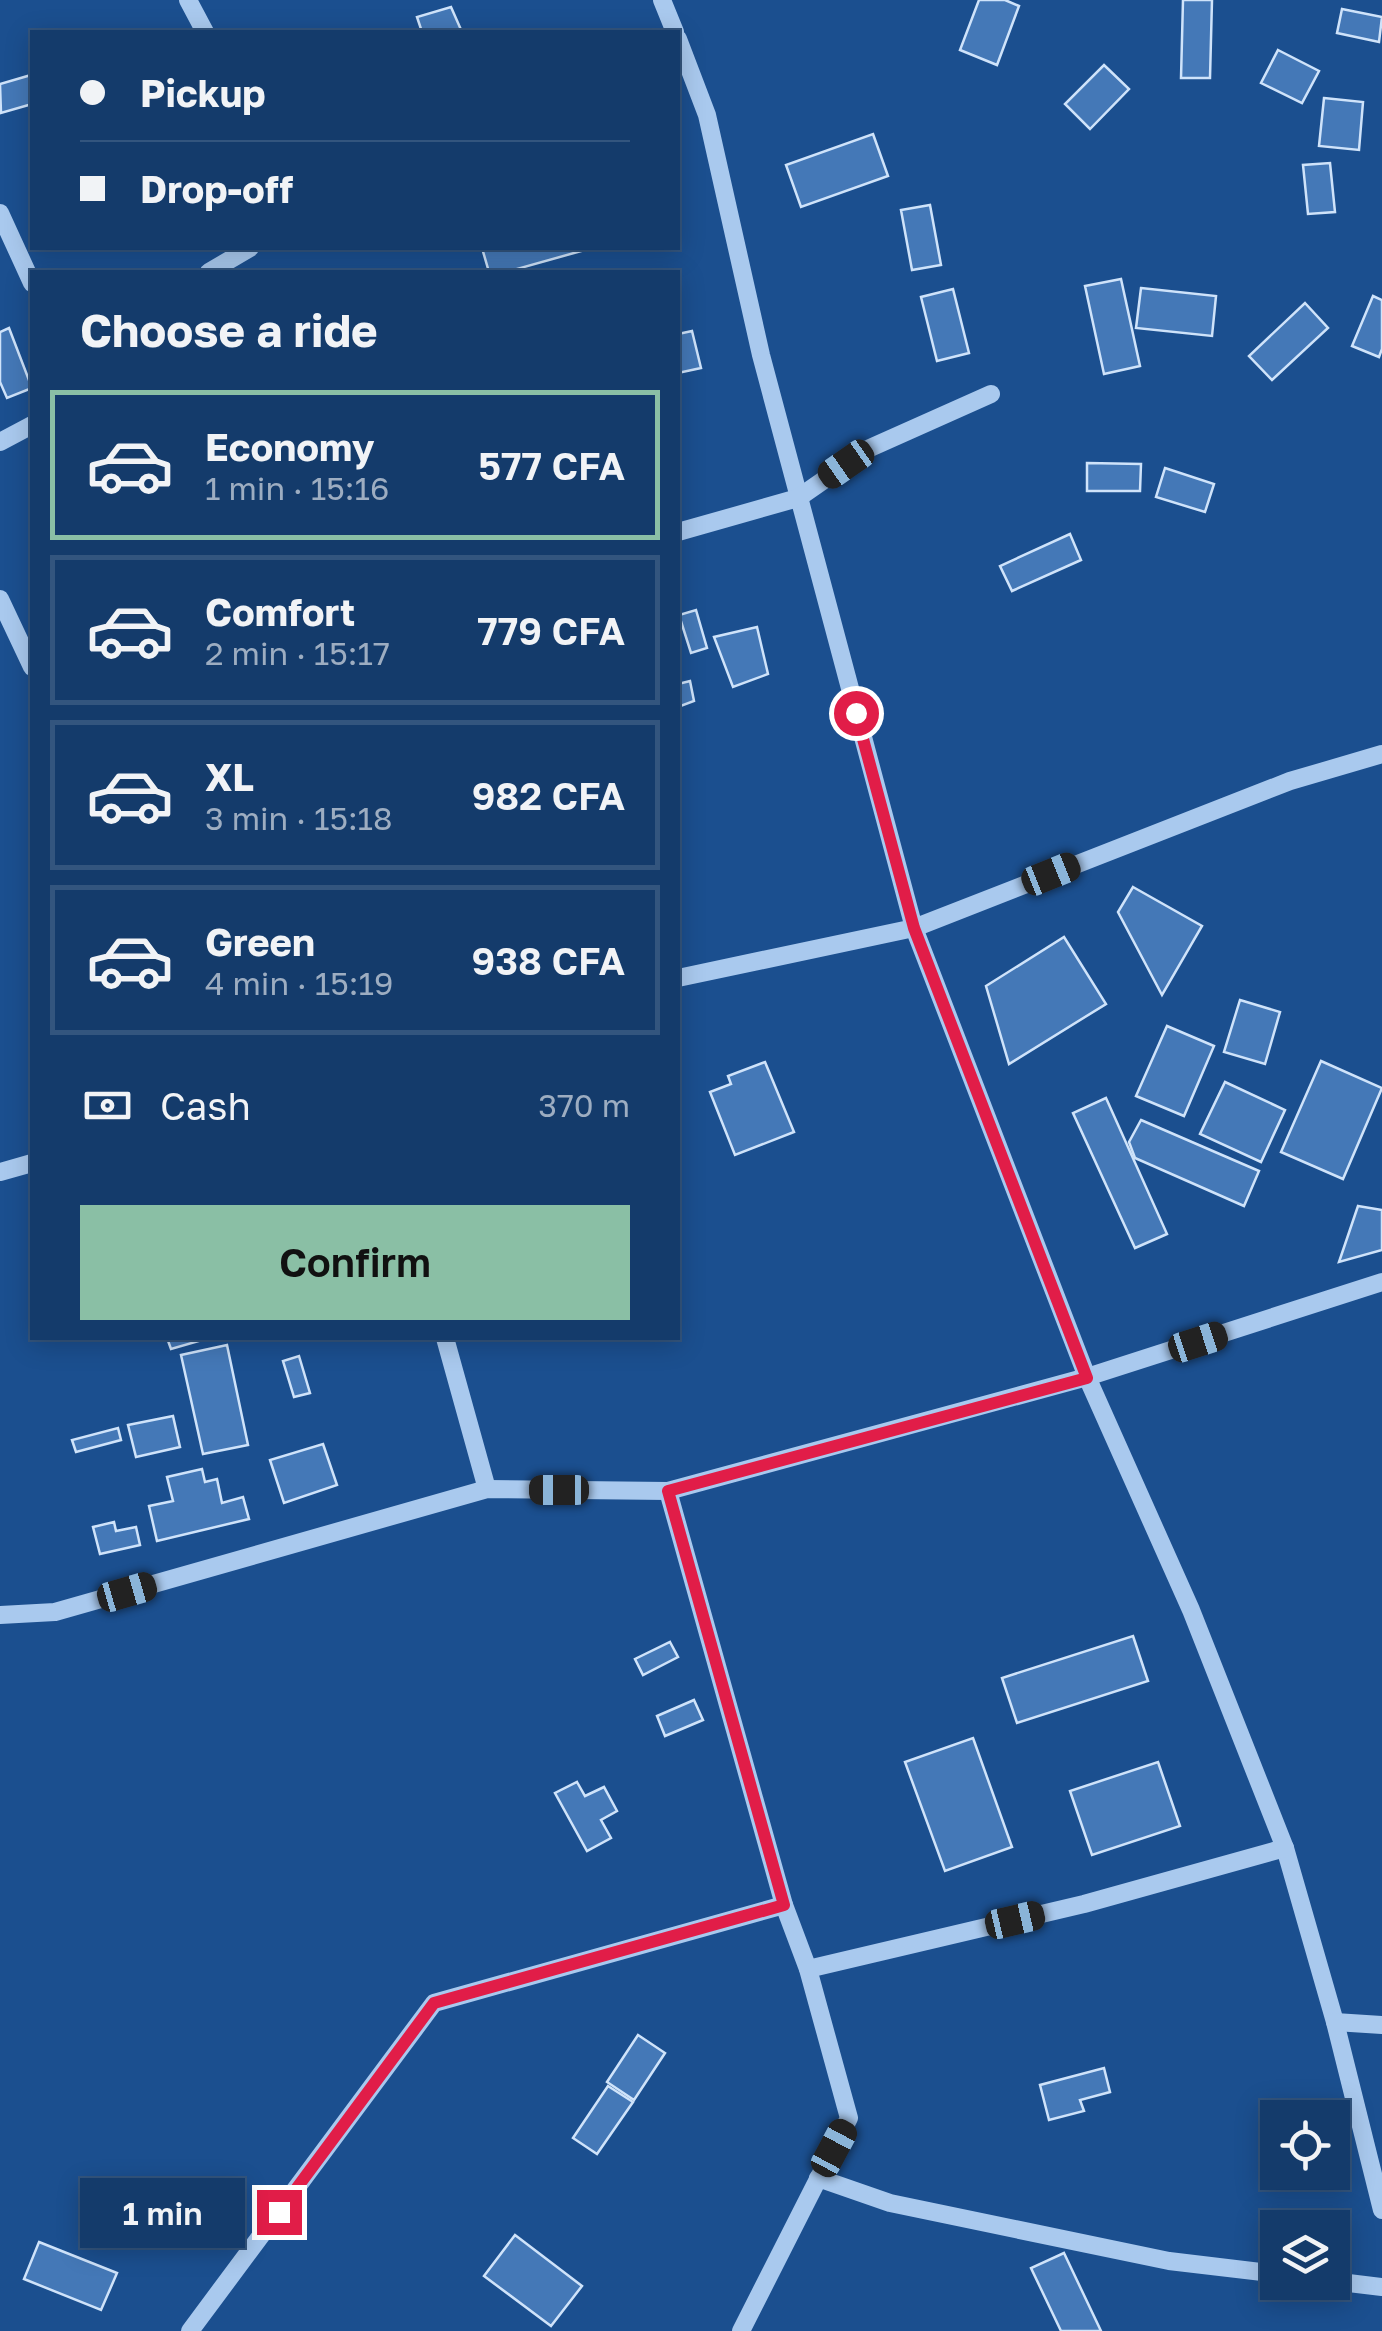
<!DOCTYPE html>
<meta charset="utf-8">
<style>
:root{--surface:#143b6b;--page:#1d4271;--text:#f1f3f6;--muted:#9dadc1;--line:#33557e;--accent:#8abfa5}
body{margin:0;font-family:"Golos Text",sans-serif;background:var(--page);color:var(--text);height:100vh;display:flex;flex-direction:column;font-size:38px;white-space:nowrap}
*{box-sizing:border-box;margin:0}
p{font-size:32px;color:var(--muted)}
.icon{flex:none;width:55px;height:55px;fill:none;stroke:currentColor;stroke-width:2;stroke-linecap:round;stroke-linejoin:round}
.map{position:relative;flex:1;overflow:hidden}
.side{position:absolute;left:30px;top:270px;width:650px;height:1070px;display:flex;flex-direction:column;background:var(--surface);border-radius:0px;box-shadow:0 5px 25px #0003,0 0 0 2px var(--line)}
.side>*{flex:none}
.banner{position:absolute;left:30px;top:30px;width:650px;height:220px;border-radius:0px;box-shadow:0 5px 25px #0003,0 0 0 2px var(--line);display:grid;align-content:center;height:220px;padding:0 50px;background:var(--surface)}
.controls{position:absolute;left:1260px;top:2100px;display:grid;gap:20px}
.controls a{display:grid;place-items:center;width:90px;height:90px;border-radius:0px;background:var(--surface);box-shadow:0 5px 25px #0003,0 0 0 2px var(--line);font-size:50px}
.end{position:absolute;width:45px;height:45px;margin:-22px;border:12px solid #e11d48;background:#fff;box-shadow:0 0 0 5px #fff}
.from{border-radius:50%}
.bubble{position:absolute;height:70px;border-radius:0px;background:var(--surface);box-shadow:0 5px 25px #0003,0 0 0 2px var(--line);font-size:32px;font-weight:600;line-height:70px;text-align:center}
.car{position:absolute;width:30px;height:60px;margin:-30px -15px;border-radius:12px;box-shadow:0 0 8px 2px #0007;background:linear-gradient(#222 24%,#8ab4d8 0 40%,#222 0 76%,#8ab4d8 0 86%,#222 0)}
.banner b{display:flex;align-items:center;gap:35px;height:95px;font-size:38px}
.banner b+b{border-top:2px solid var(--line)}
.banner i{width:25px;height:25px;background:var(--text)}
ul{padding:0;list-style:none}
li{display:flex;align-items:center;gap:30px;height:150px;margin:0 20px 15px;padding:0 30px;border:5px solid var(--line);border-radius:0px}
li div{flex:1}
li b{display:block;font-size:38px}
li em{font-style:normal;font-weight:600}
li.selected{border-color:var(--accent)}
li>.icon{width:90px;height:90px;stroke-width:1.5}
h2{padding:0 50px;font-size:45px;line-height:120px}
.pay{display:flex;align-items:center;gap:25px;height:110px;padding:0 50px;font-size:38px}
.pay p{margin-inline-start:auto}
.cta{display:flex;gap:20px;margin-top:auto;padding:20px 50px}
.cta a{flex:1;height:115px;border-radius:0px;background:var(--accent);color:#111;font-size:40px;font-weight:600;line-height:115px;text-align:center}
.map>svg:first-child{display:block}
</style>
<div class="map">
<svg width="1382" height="2331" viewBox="0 0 1382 2331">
<rect width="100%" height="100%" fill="#1b4f8f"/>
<g fill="#4478b7" stroke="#cfe3fa" stroke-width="2.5">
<polygon points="979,0 1005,0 1019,6 997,65 960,50"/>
<polygon points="1183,0 1212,0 1210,78 1181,78"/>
<polygon points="451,7 462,32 422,32 417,17"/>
<polygon points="1342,9 1382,17 1379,42 1337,33"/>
<polygon points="1278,50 1319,71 1302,103 1261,83"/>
<polygon points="1104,65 1129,89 1090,129 1065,104"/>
<polygon points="31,75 32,104 1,113 0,84"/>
<polygon points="1324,98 1363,102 1359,150 1319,146"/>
<polygon points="873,134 888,176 801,207 786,165"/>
<polygon points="1330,163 1335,212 1308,214 1303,165"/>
<polygon points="930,205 941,265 912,270 901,210"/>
<polygon points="482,248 592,248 506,272 489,272"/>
<polygon points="1121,279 1140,366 1104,374 1085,286"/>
<polygon points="1141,288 1216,296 1212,336 1136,328"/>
<polygon points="953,289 969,353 937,361 921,297"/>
<polygon points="1373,296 1382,300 1382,349 1379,357 1352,346"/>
<polygon points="1305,303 1328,328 1272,380 1249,356"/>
<polygon points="9,328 32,388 7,398 0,382 0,332"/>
<polygon points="692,331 701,368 678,373 678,334"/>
<polygon points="1087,463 1141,464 1140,491 1087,491"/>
<polygon points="1165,468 1214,484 1205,512 1156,497"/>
<polygon points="1070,534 1081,560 1012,591 1000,566"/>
<polygon points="696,610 707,648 691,653 679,615"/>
<polygon points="757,627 768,674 733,687 714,637"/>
<polygon points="690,681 694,701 678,707 678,684"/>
<polygon points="1133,887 1202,926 1162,995 1118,912"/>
<polygon points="1064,937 1106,1004 1009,1064 986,986"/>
<polygon points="1240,1000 1280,1012 1265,1064 1224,1052"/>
<polygon points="1167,1026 1214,1046 1184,1116 1136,1096"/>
<polygon points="1321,1061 1382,1088 1343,1179 1281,1152"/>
<polygon points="765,1062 794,1132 735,1155 710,1092 731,1084 728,1076"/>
<polygon points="1225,1082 1285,1110 1261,1162 1200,1134"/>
<polygon points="1106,1098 1167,1234 1135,1248 1073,1113"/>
<polygon points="1141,1120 1259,1171 1244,1206 1135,1158 1129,1142"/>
<polygon points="1358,1206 1382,1210 1382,1250 1339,1262"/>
<polygon points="167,1338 198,1338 199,1341 171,1349"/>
<polygon points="227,1345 248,1445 203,1454 181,1355"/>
<polygon points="299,1356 310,1393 294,1397 283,1361"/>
<polygon points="173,1416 180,1447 136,1457 128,1425"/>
<polygon points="118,1428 121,1440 76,1452 72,1440"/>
<polygon points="323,1444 337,1485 284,1503 270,1460"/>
<polygon points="202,1469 205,1482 217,1479 222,1503 243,1497 249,1519 157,1541 149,1506 173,1501 167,1477"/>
<polygon points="114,1522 116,1531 136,1527 140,1545 100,1554 93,1527"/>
<polygon points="1133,1636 1148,1681 1017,1723 1002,1678"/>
<polygon points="670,1642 678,1657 643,1675 635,1659"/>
<polygon points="694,1700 703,1720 665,1736 657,1716"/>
<polygon points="973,1738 1012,1847 945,1871 905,1762"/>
<polygon points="1158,1762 1180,1826 1092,1855 1070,1791"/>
<polygon points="577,1782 585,1796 604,1787 617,1811 601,1820 611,1838 587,1851 555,1793"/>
<polygon points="638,2035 665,2053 634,2100 607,2082"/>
<polygon points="1104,2068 1110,2092 1080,2100 1084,2111 1049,2120 1040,2085"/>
<polygon points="608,2086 633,2102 597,2154 573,2138"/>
<polygon points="515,2235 582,2286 551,2326 484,2276"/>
<polygon points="39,2242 117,2273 101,2310 24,2279"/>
<polygon points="1064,2253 1101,2331 1061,2331 1031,2268"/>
</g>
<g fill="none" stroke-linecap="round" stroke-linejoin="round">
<g stroke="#a9c9ee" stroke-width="18">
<polyline points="188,0 205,32"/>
<polyline points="662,0 675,32"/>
<polyline points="678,39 707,115 761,355 914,928 1087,1377 1191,1610 1285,1848 1335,2022 1382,2210"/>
<polyline points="0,213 32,283"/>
<polyline points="209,272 250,248"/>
<polyline points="0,442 32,425"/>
<polyline points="678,532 798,498 870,448 991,394"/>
<polyline points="0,599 32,667"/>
<polyline points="678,978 914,928 1290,781 1382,754"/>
<polyline points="0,1172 32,1163"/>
<polyline points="445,1338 487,1489"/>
<polyline points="668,1491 784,1905 808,1969 849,2118 741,2331"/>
<polyline points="0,1615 55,1612 487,1489 668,1491 1087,1377 1382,1282"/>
<polyline points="808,1969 1084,1904 1285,1848"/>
<polyline points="1335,2022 1382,2025"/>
<polyline points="818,2178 890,2203 1169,2261 1278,2274"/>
<polyline points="1332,2281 1382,2287"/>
<polyline points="190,2331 434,2003 784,1905"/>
</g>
</g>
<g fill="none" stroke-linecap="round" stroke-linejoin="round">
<polyline stroke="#e11d48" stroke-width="12" points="279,2212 434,2003 784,1905 668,1491 1087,1378 914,928 856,713"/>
</g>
</svg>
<div class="controls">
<a><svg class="icon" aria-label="locate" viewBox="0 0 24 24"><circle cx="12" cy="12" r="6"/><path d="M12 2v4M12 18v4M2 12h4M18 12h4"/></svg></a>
<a><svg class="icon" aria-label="layers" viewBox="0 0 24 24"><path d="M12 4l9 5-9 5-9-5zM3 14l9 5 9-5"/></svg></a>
</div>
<i class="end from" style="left:856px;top:713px"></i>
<i class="end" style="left:279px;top:2212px"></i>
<div class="bubble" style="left:80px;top:2178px;width:165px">1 min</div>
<i class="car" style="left:846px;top:464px;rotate:235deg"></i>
<i class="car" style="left:1051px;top:874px;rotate:68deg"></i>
<i class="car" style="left:1198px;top:1342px;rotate:72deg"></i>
<i class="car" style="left:559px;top:1490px;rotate:270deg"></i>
<i class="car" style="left:127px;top:1592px;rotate:74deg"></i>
<i class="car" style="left:1015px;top:1920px;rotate:77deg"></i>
<i class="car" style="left:834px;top:2148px;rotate:28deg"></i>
<div class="banner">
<b><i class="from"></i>Pickup</b>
<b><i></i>Drop-off</b>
</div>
<section class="side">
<h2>Choose a ride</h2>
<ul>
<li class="selected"><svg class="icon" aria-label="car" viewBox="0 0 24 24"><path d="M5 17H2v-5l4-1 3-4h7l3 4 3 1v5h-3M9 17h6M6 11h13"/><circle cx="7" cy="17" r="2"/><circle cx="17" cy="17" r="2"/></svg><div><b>Economy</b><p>1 min · 15:16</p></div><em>577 CFA</em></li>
<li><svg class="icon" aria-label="car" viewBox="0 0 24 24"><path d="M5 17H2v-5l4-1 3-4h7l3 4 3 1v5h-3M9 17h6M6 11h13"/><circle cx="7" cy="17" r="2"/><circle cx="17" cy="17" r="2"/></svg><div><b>Comfort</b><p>2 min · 15:17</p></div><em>779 CFA</em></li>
<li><svg class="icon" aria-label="car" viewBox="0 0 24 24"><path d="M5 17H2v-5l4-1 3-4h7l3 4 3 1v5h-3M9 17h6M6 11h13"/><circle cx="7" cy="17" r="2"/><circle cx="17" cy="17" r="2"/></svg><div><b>XL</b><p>3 min · 15:18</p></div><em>982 CFA</em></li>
<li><svg class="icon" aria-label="car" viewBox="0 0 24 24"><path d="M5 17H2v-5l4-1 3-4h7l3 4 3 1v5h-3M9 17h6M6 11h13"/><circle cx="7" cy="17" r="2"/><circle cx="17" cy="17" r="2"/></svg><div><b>Green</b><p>4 min · 15:19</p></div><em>938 CFA</em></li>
</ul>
<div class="pay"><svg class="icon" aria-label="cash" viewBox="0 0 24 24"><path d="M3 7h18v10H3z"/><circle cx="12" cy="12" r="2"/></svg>Cash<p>370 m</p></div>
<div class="cta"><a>Confirm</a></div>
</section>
</div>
